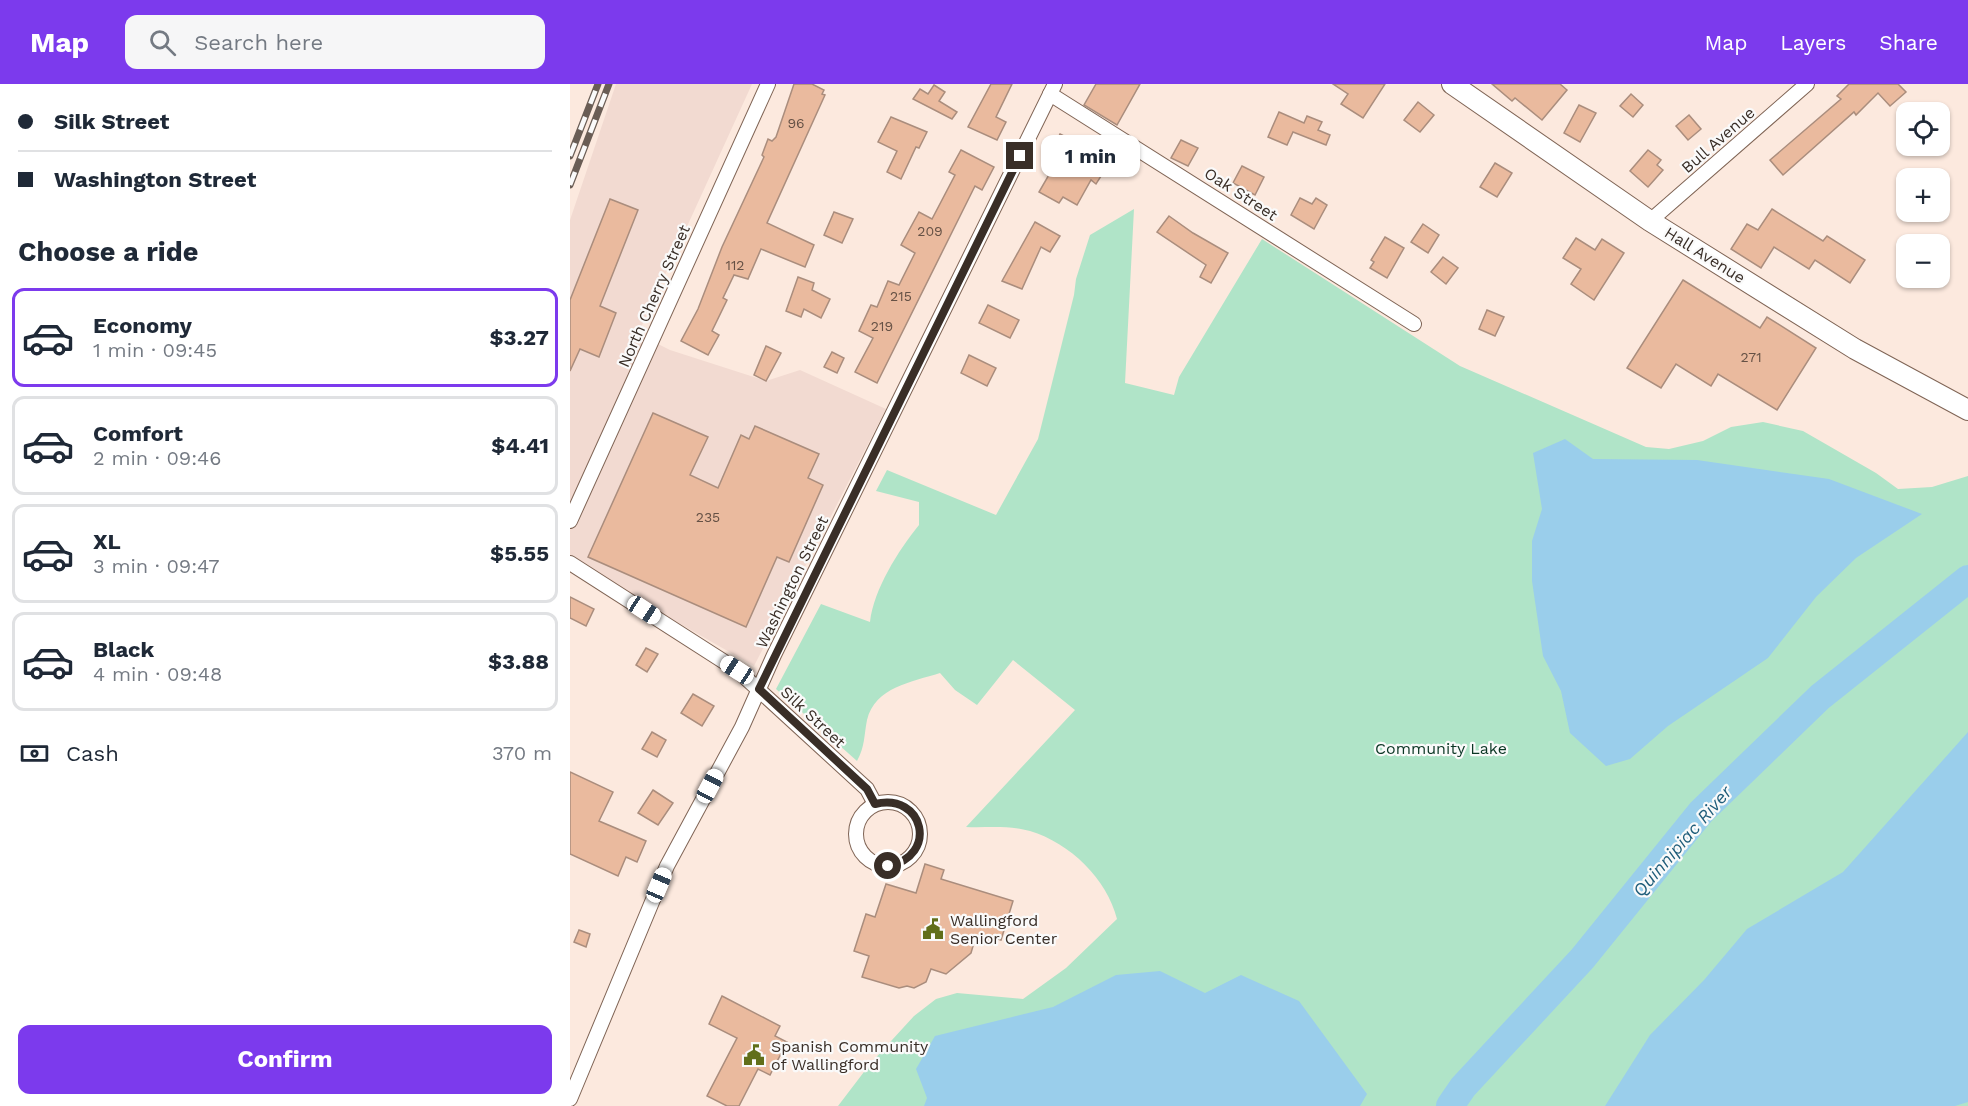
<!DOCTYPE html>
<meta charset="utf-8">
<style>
:root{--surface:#fff;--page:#f6f6f7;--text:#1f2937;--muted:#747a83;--line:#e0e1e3;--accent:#7c3aed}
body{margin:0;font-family:"Work Sans",sans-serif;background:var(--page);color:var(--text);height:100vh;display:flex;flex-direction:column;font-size:22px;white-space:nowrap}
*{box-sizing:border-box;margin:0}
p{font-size:20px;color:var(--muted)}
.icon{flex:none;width:33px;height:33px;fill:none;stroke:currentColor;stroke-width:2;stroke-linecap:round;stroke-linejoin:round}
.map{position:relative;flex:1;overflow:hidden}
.side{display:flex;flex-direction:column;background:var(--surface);width:570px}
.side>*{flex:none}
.hud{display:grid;align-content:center;height:132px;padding:0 18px;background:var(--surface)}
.buttons{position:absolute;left:1326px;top:18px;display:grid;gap:12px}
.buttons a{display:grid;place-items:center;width:54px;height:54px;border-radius:12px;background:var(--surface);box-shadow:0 2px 4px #0004;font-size:30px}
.end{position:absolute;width:27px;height:27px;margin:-14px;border:8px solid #392e27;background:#fff;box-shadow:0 0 0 3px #fff}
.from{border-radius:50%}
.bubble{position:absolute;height:42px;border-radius:12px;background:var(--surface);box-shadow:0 2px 4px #0004;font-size:20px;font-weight:700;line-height:42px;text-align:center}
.car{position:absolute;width:18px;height:36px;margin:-18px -9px;border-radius:8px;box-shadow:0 0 4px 2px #0007;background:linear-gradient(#fff 24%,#345 0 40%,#fff 0 76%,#345 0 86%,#fff 0)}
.hud b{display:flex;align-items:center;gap:21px;height:57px;font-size:22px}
.hud b+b{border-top:2px solid var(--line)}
.hud i{width:15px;height:15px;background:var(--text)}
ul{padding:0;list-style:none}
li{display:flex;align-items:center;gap:18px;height:99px;margin:0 12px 9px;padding:0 6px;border:3px solid var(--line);border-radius:12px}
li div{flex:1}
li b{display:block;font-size:22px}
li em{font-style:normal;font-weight:700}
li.active{border-color:var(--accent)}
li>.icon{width:54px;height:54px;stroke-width:1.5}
h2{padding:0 18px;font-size:27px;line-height:72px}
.pay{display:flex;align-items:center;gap:15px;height:66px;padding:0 18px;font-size:22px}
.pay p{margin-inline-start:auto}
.cta{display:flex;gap:12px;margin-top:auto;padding:12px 18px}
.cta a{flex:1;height:69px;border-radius:12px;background:var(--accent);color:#fff;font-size:24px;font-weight:700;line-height:69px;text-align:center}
header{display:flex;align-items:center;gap:36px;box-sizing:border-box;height:84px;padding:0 30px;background:var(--accent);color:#fff}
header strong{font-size:28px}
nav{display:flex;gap:33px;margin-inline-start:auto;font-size:21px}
.search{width:420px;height:54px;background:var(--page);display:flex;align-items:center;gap:15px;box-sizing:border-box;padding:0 21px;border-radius:12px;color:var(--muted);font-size:22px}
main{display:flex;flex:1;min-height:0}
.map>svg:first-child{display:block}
</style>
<header>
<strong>Map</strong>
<div class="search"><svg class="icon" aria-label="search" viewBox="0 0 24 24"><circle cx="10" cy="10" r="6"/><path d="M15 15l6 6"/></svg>Search here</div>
<nav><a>Map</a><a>Layers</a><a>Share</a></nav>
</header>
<main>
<section class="side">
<div class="hud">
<b><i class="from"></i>Silk Street</b>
<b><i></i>Washington Street</b>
</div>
<h2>Choose a ride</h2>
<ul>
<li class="active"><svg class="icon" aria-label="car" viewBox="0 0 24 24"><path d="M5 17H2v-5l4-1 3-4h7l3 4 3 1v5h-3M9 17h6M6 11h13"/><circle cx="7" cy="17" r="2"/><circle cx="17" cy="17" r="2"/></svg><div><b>Economy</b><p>1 min · 09:45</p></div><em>$3.27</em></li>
<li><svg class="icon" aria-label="car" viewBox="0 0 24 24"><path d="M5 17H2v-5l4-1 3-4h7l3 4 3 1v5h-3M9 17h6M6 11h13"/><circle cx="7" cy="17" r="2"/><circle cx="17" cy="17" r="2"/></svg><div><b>Comfort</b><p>2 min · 09:46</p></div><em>$4.41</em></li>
<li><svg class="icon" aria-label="car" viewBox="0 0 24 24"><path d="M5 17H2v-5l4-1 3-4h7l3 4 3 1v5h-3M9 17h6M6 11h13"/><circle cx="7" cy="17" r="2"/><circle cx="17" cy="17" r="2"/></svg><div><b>XL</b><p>3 min · 09:47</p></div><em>$5.55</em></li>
<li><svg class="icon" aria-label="car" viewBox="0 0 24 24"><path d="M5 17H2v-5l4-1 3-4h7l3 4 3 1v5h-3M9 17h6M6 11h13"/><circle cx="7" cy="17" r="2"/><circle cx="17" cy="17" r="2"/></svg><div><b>Black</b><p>4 min · 09:48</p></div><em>$3.88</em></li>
</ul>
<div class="pay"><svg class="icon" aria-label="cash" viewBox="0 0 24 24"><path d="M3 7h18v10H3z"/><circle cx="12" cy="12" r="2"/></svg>Cash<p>370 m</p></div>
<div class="cta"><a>Confirm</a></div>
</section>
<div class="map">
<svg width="1398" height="1022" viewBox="0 0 1398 1022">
<rect width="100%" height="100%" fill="#fce9de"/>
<polygon fill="#f2dad1" points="46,0 182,0 68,250 100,266 196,297 230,286 316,325 184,582 0,477 0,136"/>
<path fill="#b0e4c8" d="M564,125L555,299L604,311L609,293L692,155L890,282L1076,363L1099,365L1133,357L1161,343L1193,338L1233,347L1306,389L1328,405L1362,403L1398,392V1022H268L300,980L344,932L366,915L387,909L453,915L496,884L547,835C537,795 500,759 460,747C441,741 415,744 396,743L505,626L443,576L407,621L385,606L370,589C342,598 305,603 297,636C294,651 295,663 287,677L206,605L251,520L300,538C304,505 328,467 349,441V418L306,407L317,386L426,431L468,355L504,211L506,195L520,151Z"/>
<g fill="#9aceeb">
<polygon points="995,355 1023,375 1127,376 1259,395 1352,430 1286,474 1246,513 1198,574 1098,642 1060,675 1036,682 1000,649 991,607 973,572 962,497 962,457 972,425 963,369"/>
<polygon points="1398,648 1398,1018 1385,1022 1035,1022 1080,951 1134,896 1177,845 1273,788"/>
<polygon points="590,887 635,909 671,891 729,917 797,1010 790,1022 354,1022 357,1014 346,985 365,952 483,923 546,891"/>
</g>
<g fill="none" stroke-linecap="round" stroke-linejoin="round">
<polyline stroke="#9aceeb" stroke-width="28" points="880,1022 893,1003 1012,875 1131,728 1250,613 1398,495"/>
</g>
<g fill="#eaba9e" stroke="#aa8d7d" stroke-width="1.5">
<polygon points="224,0 242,0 254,6 252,10 255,11 197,139 244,161 235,183 191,165 178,195 164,191 153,214 157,216 142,247 149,251 138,271 111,257 128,225 152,163 194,73 192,71 198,55 202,57 206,53"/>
<polygon points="421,0 442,0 426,33 436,38 427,56 398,43"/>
<polygon points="526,0 570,0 547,41 514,21"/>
<polygon points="763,0 815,0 793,34 771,20 778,10"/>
<polygon points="922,0 990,0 997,6 972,36 945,14 942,17"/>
<polygon points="1279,0 1328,0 1336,8 1320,22 1308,9 1286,31 1284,28 1213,91 1200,76 1271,15 1267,12"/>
<polygon points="364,1 375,8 369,17 387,28 382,35 343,15 350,5 358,10"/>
<polygon points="1061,10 1073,21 1063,33 1050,22"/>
<polygon points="848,18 864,31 850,48 834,36"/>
<polygon points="1009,21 1026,29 1010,58 994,49"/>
<polygon points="709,28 734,39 737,32 752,38 748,46 760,51 756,61 723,48 717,61 698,53"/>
<polygon points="1119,31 1131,45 1118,56 1106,42"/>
<polygon points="321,33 357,48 349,64 346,63 331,95 317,88 327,67 308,58"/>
<polygon points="490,50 517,64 510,76 533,89 526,100 521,96 507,121 493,113 489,119 469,108 491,70 482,66"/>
<polygon points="611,56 628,64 618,82 601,74"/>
<polygon points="391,66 424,83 412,106 405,102 307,299 285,288 303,254 289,247 301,221 307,223 318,197 329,201 345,169 331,161 349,128 362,135 385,91 379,88"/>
<polygon points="1078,66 1091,76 1087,81 1093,86 1078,103 1060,87"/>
<polygon points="925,79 942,89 927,113 910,103"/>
<polygon points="672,82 694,93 685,111 663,99"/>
<polygon points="730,114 742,120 746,114 757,121 744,145 721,131"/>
<polygon points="40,115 68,126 30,222 46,229 29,273 10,265 0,287 0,216"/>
<polygon points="1202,125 1253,157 1257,152 1295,176 1280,199 1245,176 1239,185 1204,163 1191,184 1161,165 1177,140 1188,146"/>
<polygon points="264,128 283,135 272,159 254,151"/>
<polygon points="599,132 623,149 658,169 641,199 630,193 636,181 587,148"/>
<polygon points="465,138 490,152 480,168 471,163 452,205 432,197"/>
<polygon points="853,140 869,151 858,169 841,158"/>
<polygon points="815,153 834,164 817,194 800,184 804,178 801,176"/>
<polygon points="1006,154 1025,166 1032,155 1054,169 1024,216 1001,200 1011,185 993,174"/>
<polygon points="873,173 888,184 876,200 861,188"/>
<polygon points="228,193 244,199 242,206 260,215 251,234 234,225 231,233 216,227"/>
<polygon points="1113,196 1190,244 1197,233 1246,264 1207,326 1148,290 1141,302 1106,280 1091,304 1057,284"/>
<polygon points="418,221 449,236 440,254 409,239"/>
<polygon points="917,226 934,233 925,252 909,245"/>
<polygon points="196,262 211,269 196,297 184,291"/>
<polygon points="262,268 274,274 267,289 254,283"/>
<polygon points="399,271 426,284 417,302 391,289"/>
<polygon points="83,329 138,353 120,391 148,404 171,351 179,355 185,342 249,370 238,394 253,401 219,478 207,473 176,543 18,473"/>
<polygon points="0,513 24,525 16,542 0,534"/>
<polygon points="76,564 88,570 77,588 66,581"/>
<polygon points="123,610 144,622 132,642 111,629"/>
<polygon points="82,648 96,656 87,673 72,665"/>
<polygon points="0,688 43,708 29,737 76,757 67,778 56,773 48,792 0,770"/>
<polygon points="83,706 103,719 88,741 68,729"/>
<polygon points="355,780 374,786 371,795 443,817 431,856 424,854 422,860 405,855 401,869 376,890 361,885 356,898 344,904 337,902 329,904 292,893 299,872 284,867 296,830 305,833 316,800 346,809"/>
<polygon points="9,846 20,850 16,863 4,858"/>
<polygon points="152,912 210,942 205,952 217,958 200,991 188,985 169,1022 157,1022 137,1012 167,954 139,940"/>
</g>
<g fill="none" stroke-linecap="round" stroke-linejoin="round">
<defs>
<g id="minor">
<polyline points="480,10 844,240"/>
<polyline points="1080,137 1237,0"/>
<polyline points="0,437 198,0"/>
<polyline points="0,479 167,586 297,705 305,720"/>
<circle cx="318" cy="750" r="32"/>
<polyline points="0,1015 97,782 172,643 204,571 485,0"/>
</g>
<polyline id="secondary" points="882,0 1080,137 1285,265 1398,326"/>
</defs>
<use href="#minor" stroke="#7f6455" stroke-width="16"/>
<use href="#secondary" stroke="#7f6455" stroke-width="22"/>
<use href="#minor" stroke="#fff" stroke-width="14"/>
<use href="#secondary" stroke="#fff" stroke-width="20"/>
<defs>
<g id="rail">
<polyline points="0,72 28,0"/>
<polyline points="0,101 39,0"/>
</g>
</defs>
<use href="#rail" stroke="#6a5d55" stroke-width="7"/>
<use href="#rail" stroke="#fafafa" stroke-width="4.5" stroke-dasharray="14" stroke-linecap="butt"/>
</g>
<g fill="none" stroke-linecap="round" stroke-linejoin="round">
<path stroke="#392e27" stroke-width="8" d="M318,782C369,772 354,708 305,720L297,705L189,605L450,72"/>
</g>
<defs>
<symbol id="civic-bare" viewBox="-9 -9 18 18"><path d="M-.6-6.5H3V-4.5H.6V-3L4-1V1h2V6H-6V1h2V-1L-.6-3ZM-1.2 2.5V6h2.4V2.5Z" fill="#616f1a" stroke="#fafafa" stroke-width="2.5" paint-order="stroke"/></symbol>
</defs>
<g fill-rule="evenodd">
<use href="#civic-bare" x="348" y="830" width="30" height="30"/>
<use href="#civic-bare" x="169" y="956" width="30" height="30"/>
</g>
<g text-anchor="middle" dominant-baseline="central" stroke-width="4.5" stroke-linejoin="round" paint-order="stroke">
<g font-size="14" fill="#655145">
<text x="226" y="39">96</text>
<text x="360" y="147">209</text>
<text x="165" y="181">112</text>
<text x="331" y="212">215</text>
<text x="312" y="242">219</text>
<text x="1181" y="273">271</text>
<text x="138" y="433">235</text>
</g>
<g font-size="16" fill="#392e27" stroke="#fafafa">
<text transform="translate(1148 56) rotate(-41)">Bull Avenue</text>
<text transform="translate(671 110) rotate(33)">Oak Street</text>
<text transform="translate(1135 171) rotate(32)">Hall Avenue</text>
<text transform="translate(84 212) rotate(-66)">North Cherry Street</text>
<text transform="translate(222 498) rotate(-64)">Washington Street</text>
<text transform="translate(243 633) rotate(43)">Silk Street</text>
</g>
<g font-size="16" fill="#0b3725" stroke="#fafafa">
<text x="871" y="664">Community Lake</text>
</g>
<g font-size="16" fill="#392e27" stroke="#fafafa" text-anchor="start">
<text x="380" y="836">Wallingford<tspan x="380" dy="18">Senior Center</tspan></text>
<text x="201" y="962">Spanish Community<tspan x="201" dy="18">of Wallingford</tspan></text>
</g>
<g font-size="18" font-style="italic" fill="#1f5d7a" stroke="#fafafa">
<text transform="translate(1112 757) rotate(-49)">Quinnipiac River</text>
</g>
</g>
</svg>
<div class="buttons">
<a><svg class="icon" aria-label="locate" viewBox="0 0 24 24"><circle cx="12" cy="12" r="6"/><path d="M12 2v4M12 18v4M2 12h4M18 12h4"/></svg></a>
<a>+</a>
<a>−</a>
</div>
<i class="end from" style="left:318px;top:782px"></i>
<i class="end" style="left:450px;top:72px"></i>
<div class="bubble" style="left:471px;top:51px;width:99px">1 min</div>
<i class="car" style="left:74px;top:526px;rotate:123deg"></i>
<i class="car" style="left:167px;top:586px;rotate:303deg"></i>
<i class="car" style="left:140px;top:702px;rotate:28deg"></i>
<i class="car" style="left:89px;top:801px;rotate:23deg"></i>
</div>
</main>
